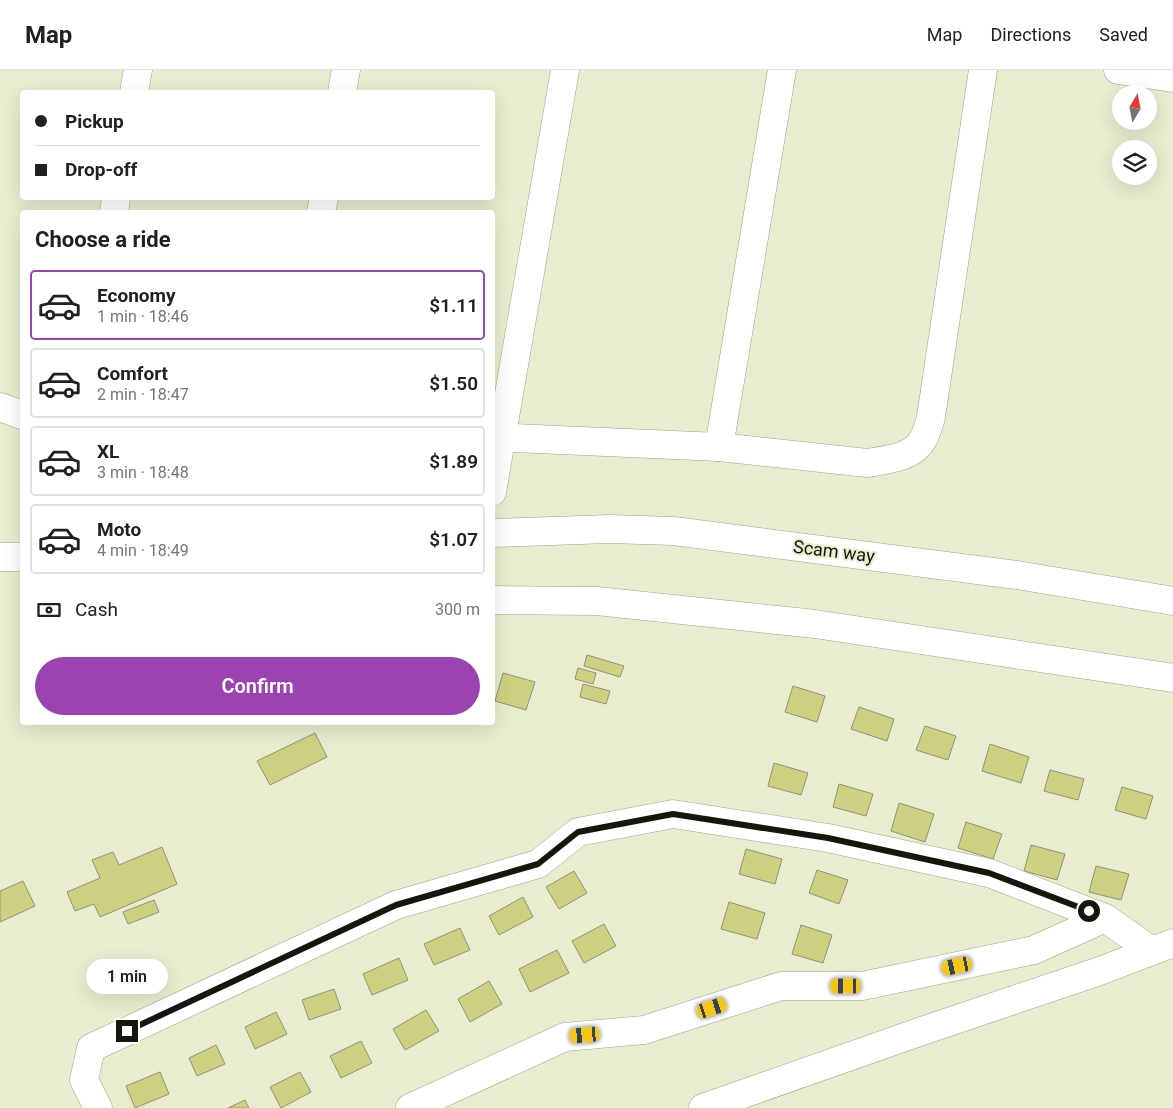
<!DOCTYPE html>
<meta charset="utf-8">
<style>
:root{--surface:#fff;--page:#f6f6f6;--text:#202124;--muted:#757577;--line:#e0e0e0;--accent:#9b43b0}
body{margin:0;font-family:Roboto,sans-serif;background:var(--page);color:var(--text);height:100vh;display:flex;flex-direction:column;font-size:19px;white-space:nowrap}
*{box-sizing:border-box;margin:0}
p{font-size:16px;color:var(--muted)}
.icon{flex:none;width:28px;height:28px;fill:none;stroke:currentColor;stroke-width:2;stroke-linecap:round;stroke-linejoin:round}
.map{position:relative;flex:1;overflow:hidden}
.drawer{position:absolute;left:20px;top:140px;width:475px;height:515px;display:flex;flex-direction:column;background:var(--surface);border-radius:5px;box-shadow:0 5px 20px #0002}
.drawer>*{flex:none}
.top-card{position:absolute;left:20px;top:20px;width:475px;height:110px;border-radius:5px;box-shadow:0 5px 20px #0002;display:grid;align-content:center;height:110px;padding:0 15px;background:var(--surface)}
.needle{width:32px;rotate:10deg}
.fabs{position:absolute;left:1112px;top:15px;display:grid;gap:10px}
.fabs a{display:grid;place-items:center;width:45px;height:45px;border-radius:50%;background:var(--surface);box-shadow:0 5px 20px #0002;font-size:25px}
.end{position:absolute;width:22px;height:22px;margin:-11px;border:6px solid #16160c;background:#fff;box-shadow:0 0 0 2px #fff}
.from{border-radius:50%}
.bubble{position:absolute;height:35px;border-radius:18px;background:var(--surface);box-shadow:0 5px 20px #0002;font-size:16px;font-weight:600;line-height:35px;text-align:center}
.car{position:absolute;width:15px;height:30px;margin:-15px -8px;border-radius:6px;box-shadow:0 0 4px 1px #0007;background:linear-gradient(#f5c518 24%,#345 0 40%,#f5c518 0 76%,#345 0 86%,#f5c518 0)}
.top-card b{display:flex;align-items:center;gap:18px;height:48px;font-size:19px}
.top-card b+b{border-top:1px solid var(--line)}
.top-card i{width:12px;height:12px;background:var(--text)}
ul{padding:0;list-style:none}
li{display:flex;align-items:center;gap:15px;height:70px;margin:0 10px 8px;padding:0 5px;border:2px solid var(--line);border-radius:5px}
li div{flex:1}
li b{display:block;font-size:19px}
li em{font-style:normal;font-weight:600}
li.on{border-color:var(--accent)}
li>.icon{width:45px;height:45px;stroke-width:1.5}
h2{padding:0 15px;font-size:22px;line-height:60px}
.pay{display:flex;align-items:center;gap:12px;height:55px;padding:0 15px;font-size:19px}
.pay p{margin-inline-start:auto}
.button{display:flex;gap:10px;margin-top:auto;padding:10px 15px}
.button a{flex:1;height:58px;border-radius:30px;background:var(--accent);color:#fff;font-size:20px;font-weight:600;line-height:58px;text-align:center}
header{display:flex;align-items:center;gap:30px;box-sizing:border-box;height:70px;padding:0 25px;background:var(--surface);border-bottom:1px solid var(--line)}
header strong{font-size:24px}
nav{display:flex;gap:28px;margin-inline-start:auto;font-size:18px}
.map>svg:first-child{display:block}
</style>
<header>
<strong>Map</strong>
<nav><a>Map</a><a>Directions</a><a>Saved</a></nav>
</header>
<div class="map">
<svg width="1173" height="1038" viewBox="0 0 1173 1038">
<rect width="100%" height="100%" fill="#eaeccf"/>
<g fill="#ced082" stroke="#919278">
<polygon points="587,585 624,596 620,607 584,596"/>
<polygon points="578,598 596,603 593,614 575,609"/>
<polygon points="503,603 535,612 526,640 495,631"/>
<polygon points="583,614 610,621 606,634 580,627"/>
<polygon points="793,616 825,626 817,652 785,642"/>
<polygon points="859,637 894,649 887,671 851,659"/>
<polygon points="925,656 956,666 948,690 916,680"/>
<polygon points="315,663 327,687 270,715 257,691"/>
<polygon points="990,674 1029,687 1021,713 982,701"/>
<polygon points="774,693 808,703 801,725 768,716"/>
<polygon points="1050,700 1084,709 1078,730 1044,721"/>
<polygon points="839,714 873,724 866,746 833,737"/>
<polygon points="1122,717 1153,726 1146,749 1115,740"/>
<polygon points="899,733 934,744 925,772 891,761"/>
<polygon points="966,752 1002,764 993,789 958,778"/>
<polygon points="1031,775 1065,784 1057,810 1024,801"/>
<polygon points="162,777 177,814 100,847 94,834 75,841 67,822 100,808 92,790 113,782 119,795"/>
<polygon points="746,779 782,789 775,814 739,804"/>
<polygon points="1096,796 1129,804 1121,830 1089,822"/>
<polygon points="817,800 848,810 839,834 809,823"/>
<polygon points="574,801 587,823 559,839 546,817"/>
<polygon points="23,811 35,836 0,852 0,821"/>
<polygon points="523,827 533,847 499,865 489,846"/>
<polygon points="154,830 159,842 128,854 123,842"/>
<polygon points="729,832 765,843 757,869 721,859"/>
<polygon points="604,854 616,876 584,893 572,871"/>
<polygon points="801,855 832,865 823,893 792,884"/>
<polygon points="460,858 470,880 434,895 424,874"/>
<polygon points="557,880 569,903 530,922 519,899"/>
<polygon points="399,888 408,910 372,925 363,904"/>
<polygon points="489,911 502,934 470,952 458,929"/>
<polygon points="334,919 341,939 309,950 302,930"/>
<polygon points="426,940 439,961 405,980 393,959"/>
<polygon points="276,942 287,964 255,979 245,957"/>
<polygon points="361,971 372,993 341,1008 330,986"/>
<polygon points="216,975 225,994 197,1006 189,988"/>
<polygon points="160,1002 169,1024 135,1038 126,1016"/>
<polygon points="300,1002 311,1022 281,1038 270,1017"/>
<polygon points="245,1030 249,1038 228,1038"/>
</g>
<g fill="none" stroke-linecap="round" stroke-linejoin="round">
<defs>
<g id="minor">
<polyline points="1118,0 1173,8"/>
<polyline points="134,22 138,0"/>
<polyline points="342,22 346,0"/>
<polyline points="114,142 116,128"/>
<polyline points="321,142 324,128"/>
<polyline points="0,337 22,345"/>
<path d="M492,367L719,377L867,393C886,390 913,388 923,369C927,362 929,354 931,347L983,0"/>
<polyline points="719,377 782,0"/>
<polyline points="492,422 565,0"/>
<polyline points="492,463 609,459 674,461 1017,505 1173,531"/>
<polyline points="0,487 22,487"/>
<polyline points="492,530 597,531 815,554 1173,608"/>
<polyline points="98,1038 84,1010 91,978 396,835 538,794 578,762 673,744 828,768 989,803 1105,848 1152,881"/>
<polyline points="410,1038 565,967 644,960 781,916 862,916 1034,880 1105,848"/>
<polyline points="703,1038 922,961 1097,902 1173,873"/>
</g>
</defs>
<use href="#minor" stroke="#9fa085" stroke-width="29"/>
<use href="#minor" stroke="#fff" stroke-width="28"/>
</g>
<g fill="none" stroke-linecap="round" stroke-linejoin="round">
<polyline stroke="#16160c" stroke-width="6" points="127,961 396,835 538,794 578,762 673,744 828,768 989,803 1089,841"/>
</g>
<g text-anchor="middle" dominant-baseline="central" stroke-width="4" stroke-linejoin="round" paint-order="stroke">
<g font-size="18" fill="#16160c" stroke="#eaeccf">
<text transform="translate(834 481) rotate(7)">Scam way</text>
</g>
</g>
</svg>
<div class="fabs">
<a><svg class="needle" viewBox="-14 -14 28 28"><path d="M0-13l5 13h-10z" fill="#e53935"/><path d="M0 13l5-13h-10z" fill="#757577"/></svg></a>
<a><svg class="icon" aria-label="layers" viewBox="0 0 24 24"><path d="M12 4l9 5-9 5-9-5zM3 14l9 5 9-5"/></svg></a>
</div>
<i class="end from" style="left:1089px;top:841px"></i>
<i class="end" style="left:127px;top:961px"></i>
<div class="bubble" style="left:86px;top:889px;width:82px">1 min</div>
<i class="car" style="left:957px;top:896px;rotate:258deg"></i>
<i class="car" style="left:846px;top:916px;rotate:270deg"></i>
<i class="car" style="left:712px;top:938px;rotate:72deg"></i>
<i class="car" style="left:585px;top:965px;rotate:265deg"></i>
<div class="top-card">
<b><i class="from"></i>Pickup</b>
<b><i></i>Drop-off</b>
</div>
<section class="drawer">
<h2>Choose a ride</h2>
<ul>
<li class="on"><svg class="icon" aria-label="car" viewBox="0 0 24 24"><path d="M5 17H2v-5l4-1 3-4h7l3 4 3 1v5h-3M9 17h6M6 11h13"/><circle cx="7" cy="17" r="2"/><circle cx="17" cy="17" r="2"/></svg><div><b>Economy</b><p>1 min · 18:46</p></div><em>$1.11</em></li>
<li><svg class="icon" aria-label="car" viewBox="0 0 24 24"><path d="M5 17H2v-5l4-1 3-4h7l3 4 3 1v5h-3M9 17h6M6 11h13"/><circle cx="7" cy="17" r="2"/><circle cx="17" cy="17" r="2"/></svg><div><b>Comfort</b><p>2 min · 18:47</p></div><em>$1.50</em></li>
<li><svg class="icon" aria-label="car" viewBox="0 0 24 24"><path d="M5 17H2v-5l4-1 3-4h7l3 4 3 1v5h-3M9 17h6M6 11h13"/><circle cx="7" cy="17" r="2"/><circle cx="17" cy="17" r="2"/></svg><div><b>XL</b><p>3 min · 18:48</p></div><em>$1.89</em></li>
<li><svg class="icon" aria-label="car" viewBox="0 0 24 24"><path d="M5 17H2v-5l4-1 3-4h7l3 4 3 1v5h-3M9 17h6M6 11h13"/><circle cx="7" cy="17" r="2"/><circle cx="17" cy="17" r="2"/></svg><div><b>Moto</b><p>4 min · 18:49</p></div><em>$1.07</em></li>
</ul>
<div class="pay"><svg class="icon" aria-label="cash" viewBox="0 0 24 24"><path d="M3 7h18v10H3z"/><circle cx="12" cy="12" r="2"/></svg>Cash<p>300 m</p></div>
<div class="button"><a>Confirm</a></div>
</section>
</div>
